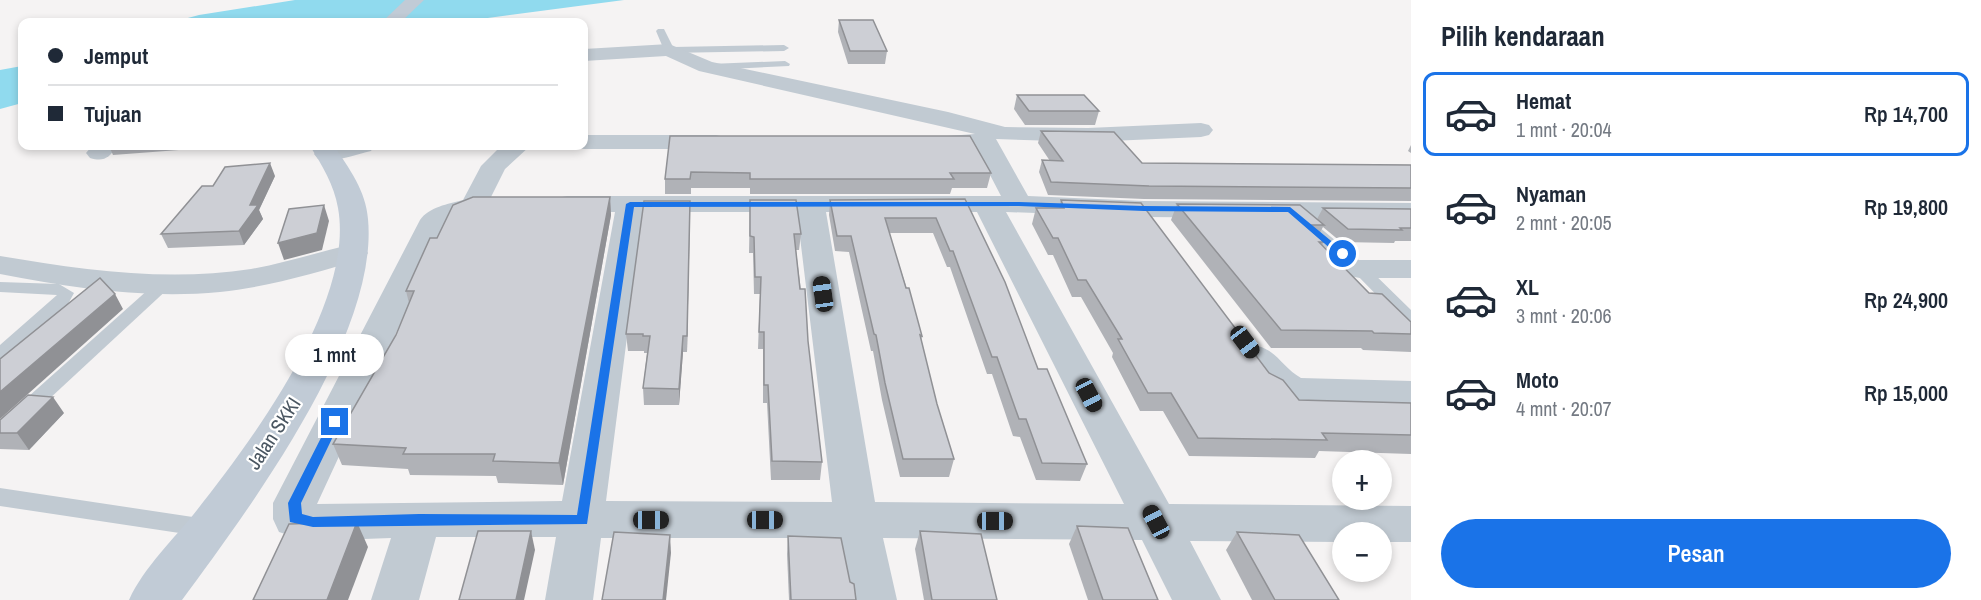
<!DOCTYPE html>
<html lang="id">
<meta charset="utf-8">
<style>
:root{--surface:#fff;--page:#f6f6f7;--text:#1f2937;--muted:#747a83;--line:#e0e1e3;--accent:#1a73e8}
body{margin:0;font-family:"Archivo Narrow",sans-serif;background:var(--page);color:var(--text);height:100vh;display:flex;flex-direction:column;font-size:22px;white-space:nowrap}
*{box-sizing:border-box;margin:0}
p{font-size:20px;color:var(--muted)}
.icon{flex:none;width:33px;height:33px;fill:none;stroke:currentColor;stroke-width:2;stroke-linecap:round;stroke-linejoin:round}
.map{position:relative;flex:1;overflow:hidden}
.side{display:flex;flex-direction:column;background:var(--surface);width:570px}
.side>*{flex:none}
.guide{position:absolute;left:18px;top:18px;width:570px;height:132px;border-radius:12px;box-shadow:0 3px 9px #0003;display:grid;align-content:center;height:132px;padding:0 30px;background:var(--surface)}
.buttons{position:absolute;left:1332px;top:450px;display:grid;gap:12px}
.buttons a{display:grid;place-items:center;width:60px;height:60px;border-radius:50%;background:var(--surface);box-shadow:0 3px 9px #0003;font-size:30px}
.end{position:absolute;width:27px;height:27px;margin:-14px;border:8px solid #1a73e8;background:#fff;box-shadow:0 0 0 3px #fff}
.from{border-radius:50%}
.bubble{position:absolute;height:42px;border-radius:21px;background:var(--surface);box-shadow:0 3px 9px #0003;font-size:20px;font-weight:600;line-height:42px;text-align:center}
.car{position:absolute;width:18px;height:36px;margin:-18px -9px;border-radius:8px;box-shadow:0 0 4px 2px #0007;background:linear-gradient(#222 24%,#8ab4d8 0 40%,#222 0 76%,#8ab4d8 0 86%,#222 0)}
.guide b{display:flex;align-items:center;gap:21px;height:57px;font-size:22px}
.guide b+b{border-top:2px solid var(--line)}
.guide i{width:15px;height:15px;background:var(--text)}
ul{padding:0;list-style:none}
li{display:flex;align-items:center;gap:18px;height:84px;margin:0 12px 9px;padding:0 18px;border:3px solid transparent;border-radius:12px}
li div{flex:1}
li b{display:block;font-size:22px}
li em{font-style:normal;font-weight:600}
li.selected{border-color:var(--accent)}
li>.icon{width:54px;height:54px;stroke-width:1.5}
h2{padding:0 30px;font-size:27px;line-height:72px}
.action{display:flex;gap:12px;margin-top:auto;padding:12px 30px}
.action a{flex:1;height:69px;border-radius:36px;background:var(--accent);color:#fff;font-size:24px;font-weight:600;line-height:69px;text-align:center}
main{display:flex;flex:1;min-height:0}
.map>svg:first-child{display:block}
</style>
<main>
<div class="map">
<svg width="1411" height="600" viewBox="0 0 1411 600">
<rect width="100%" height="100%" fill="#f5f3f3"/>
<g fill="#90daee">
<polygon points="295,0 624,0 458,22 173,22 199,15"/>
<polygon points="22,66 22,103 0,109 0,70"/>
</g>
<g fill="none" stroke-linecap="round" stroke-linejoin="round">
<g fill="#c1cad2" fill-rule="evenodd">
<polygon points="658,29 664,29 673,47 784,45 789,48 784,51 669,53 664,50 656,31"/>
<polygon points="785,61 790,64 789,66 710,70 705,67 710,64"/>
<polygon points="1302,216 1307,217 1366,266 1411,310 1411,325 1405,324 1354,272 1297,223 1295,220 1297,217"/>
<polygon points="165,278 173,283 171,286 7,438 0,440 0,422 159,280"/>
<polygon points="0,282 59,284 74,293 68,304 6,359 0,361 0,345 57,295 0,292"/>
<polygon points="0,488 206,519 214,521 217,528 214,535 206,537 0,506"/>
</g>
<g fill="#c1cad2" fill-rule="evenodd">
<path d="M669,44L712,62L948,112L1005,127L1088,128L1201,123L1209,125L1213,130L1209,135L1201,137L1088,142L996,139L1028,196L1144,201L1411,203V219L1144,217L1006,212L1169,504L1411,506V542H1382V532H1342V542L1190,541L1221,600H1172L1142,540L883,538L897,600H849L837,538H601L593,600H545L556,537H436L419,600H371L391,538C353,539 315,544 279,532L273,519V503L420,220C429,207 448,204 463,200L481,166L501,146H530L505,169L491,197L504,199L508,205L504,211L476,213L446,225L317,504L562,501L615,212H567L557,210L553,204L557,198L567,196H1001L976,148L947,146L944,141L947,136L975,134L699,71L666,56L584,61V49ZM643,212H797L832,502L606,501ZM826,212H977L1124,504L875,502Z"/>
<polygon points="584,135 716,135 725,137 728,142 725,147 716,149 584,149 575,147 574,146 584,146"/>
<path d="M92,146H117C109,158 104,162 90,158L86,153Z"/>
<path d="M331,146H374L371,151C354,155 335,163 318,159L314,154L318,149Z"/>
<path d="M353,244L364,247L368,253L364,259C317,272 269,287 220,292C146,299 72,288 0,274V256C83,270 167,282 251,269C285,263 319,252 353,244Z"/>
<polygon points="1360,260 1411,260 1411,278 1360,278 1349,276 1344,269 1349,262"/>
<path d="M1258,346C1277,351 1284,369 1301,378L1411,381V407C1375,406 1298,412 1269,393C1257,385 1248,371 1240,358L1245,350Z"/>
</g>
<g fill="#c1cbd6" fill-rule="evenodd">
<polygon points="405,0 424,0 401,22 382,22"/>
<path d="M310,146H334C349,168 366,191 368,219C379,335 249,509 182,600H129C144,567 174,539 197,510C253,439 355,302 338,208C334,185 322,165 310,146Z"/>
</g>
</g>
<g fill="#b0b2b7">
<polygon points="839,20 887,51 885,64 848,64 838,32"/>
<polygon points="1017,95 1099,111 1095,125 1025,125 1014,109"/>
<polygon points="1041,131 1142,163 1411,165 1411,201 1144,199 1048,195 1039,172 1042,160 1050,161 1038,143"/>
<polygon points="670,136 991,173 987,188 952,188 950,194 750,194 750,188 691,188 691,194 665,194 665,179"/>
<polygon points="1411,145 1411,153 1408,151"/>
<polygon points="109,146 194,146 192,149 113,155"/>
<polygon points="275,176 259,210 263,219 244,245 168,248 161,234 213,186"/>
<polygon points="610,197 611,215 563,485 498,483 496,476 410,475 408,469 342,465 333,444 396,335 409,303 406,291 437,238"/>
<polygon points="965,199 1038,369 1087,464 1080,481 1036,480 1020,437 1013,436 992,374 987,374 950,267 947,267 933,233 889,233 922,336 921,340 937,404 954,459 949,477 900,477 882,400 873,351 871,351 849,252 835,251 829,215 830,200"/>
<polygon points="750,200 801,234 799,250 796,250 822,462 820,480 771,480 767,403 763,403 763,349 758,349 760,294 754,294 753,253 749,253"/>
<polygon points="1061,200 1269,373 1299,400 1411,403 1411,454 1319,451 1315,458 1189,456 1163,411 1140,411 1112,357 1113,353 1081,297 1072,297 1053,255 1048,255 1032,224 1036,208 1059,208"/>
<polygon points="690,201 687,352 683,352 679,405 644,405 643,388 647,353 644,353 644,351 628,351 626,334"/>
<polygon points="1177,204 1317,219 1323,208 1411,209 1411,241 1395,241 1394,243 1341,242 1323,227 1318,236 1324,242 1322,245 1369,293 1411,322 1411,352 1363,350 1361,348 1271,348 1171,220"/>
<polygon points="64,413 29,450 0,449 0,433"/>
<polygon points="1077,526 1158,600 1088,600 1069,544"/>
<polygon points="920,531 997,600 924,600 915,549"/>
<polygon points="1237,532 1339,600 1252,600 1226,550"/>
<polygon points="788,536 850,582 856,600 789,600 787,554"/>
</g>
<g fill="#909195">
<polygon points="270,163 275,176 259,210 263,219 244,245 239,231 250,205"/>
<polygon points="610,197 611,215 563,485 559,463"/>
<polygon points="690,201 690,215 687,352 687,336"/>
<polygon points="324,205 329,221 322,250 284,260 278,243"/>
<polygon points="115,294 123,309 0,419 0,392"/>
<polygon points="683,336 683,352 679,405 679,389"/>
<polygon points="53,397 64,413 29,450 17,433"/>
<polygon points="357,522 368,547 348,600 327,600"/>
<polygon points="531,531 535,550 524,600 516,600"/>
<polygon points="670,535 671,553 666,600 663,600"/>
</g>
<g fill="#cdcfd5" stroke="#909195" stroke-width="1.5">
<polygon points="839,20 873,20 887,51 850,51"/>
<polygon points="1017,95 1084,95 1099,111 1029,111"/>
<polygon points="1041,131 1114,132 1142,163 1411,165 1411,188 1149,186 1051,182 1042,160 1063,161"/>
<polygon points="670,136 970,136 991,173 950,173 954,179 750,179 750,173 691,172 690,179 665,179"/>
<polygon points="270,163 250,205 258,205 239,231 161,234 202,186 213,186 225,167"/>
<polygon points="473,197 610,197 559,463 493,461 495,454 403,454 406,448 333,444 396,335 414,291 406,291 430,238 437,238 453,205"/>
<polygon points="965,199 1005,282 1038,369 1047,369 1087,464 1042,463 1026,419 1019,419 997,357 992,357 953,251 950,251 936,218 885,218 906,288 909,288 922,336 920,335 937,404 954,459 903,459 885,383 876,335 874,334 851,236 837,236 830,200"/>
<polygon points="750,200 796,200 801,234 794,234 800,289 805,289 808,341 822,462 772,461 768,385 764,385 764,332 759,332 761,277 755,277 754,237 750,236"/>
<polygon points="1061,200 1141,203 1269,373 1283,380 1299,400 1411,403 1411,435 1322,433 1327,440 1198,438 1171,393 1148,393 1118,339 1122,339 1086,280 1078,280 1058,238 1053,238 1036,208 1064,208"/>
<polygon points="644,201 690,201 687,336 683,336 679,389 643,388 650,336 643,336 643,334 626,334"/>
<polygon points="1177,204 1300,205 1324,225 1305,225 1324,242 1319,242 1369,293 1382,294 1411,322 1411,334 1374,333 1372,331 1281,330"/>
<polygon points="324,205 317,233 278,243 289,209"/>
<polygon points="1323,208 1411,209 1411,228 1400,228 1402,230 1348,229"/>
<polygon points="100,278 115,294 0,392 0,359"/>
<polygon points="28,395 53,397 17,433 0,433 0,420"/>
<polygon points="357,522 327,600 253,600 289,524"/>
<polygon points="1077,526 1128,528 1158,600 1103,600"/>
<polygon points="478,531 531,531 516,600 459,600"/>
<polygon points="920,531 981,534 997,600 932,600"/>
<polygon points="614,532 670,535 663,600 602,600"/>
<polygon points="1237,532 1299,535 1339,600 1275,600"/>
<polygon points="788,536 841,538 850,582 854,584 856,600 791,600"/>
</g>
<polygon fill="#1a73e8" points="630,202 1019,202 1144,206 1290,207 1347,254 1339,256 1288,212 1144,211 1019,206 634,207 587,524 313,527 290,522 288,503 329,422 335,418 340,422 301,503 302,514 313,517 419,514 577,515 626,204"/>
<g text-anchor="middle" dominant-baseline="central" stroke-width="4.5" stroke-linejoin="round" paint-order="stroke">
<g font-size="20" fill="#4a5661" stroke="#fff">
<text transform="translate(273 433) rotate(-57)">Jalan SKKI</text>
</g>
</g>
</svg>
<div class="buttons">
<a>+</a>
<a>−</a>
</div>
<i class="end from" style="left:1343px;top:254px"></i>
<i class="end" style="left:335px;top:422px"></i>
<div class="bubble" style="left:285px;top:334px;width:99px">1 mnt</div>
<i class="car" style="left:823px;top:294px;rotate:352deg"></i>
<i class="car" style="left:1245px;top:342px;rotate:143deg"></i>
<i class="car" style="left:1089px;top:395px;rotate:152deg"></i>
<i class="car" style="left:651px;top:520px;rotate:90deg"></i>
<i class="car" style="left:765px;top:520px;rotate:90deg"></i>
<i class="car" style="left:995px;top:521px;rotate:90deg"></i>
<i class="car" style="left:1156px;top:522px;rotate:332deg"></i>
<div class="guide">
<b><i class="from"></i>Jemput</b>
<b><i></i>Tujuan</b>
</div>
</div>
<section class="side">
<h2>Pilih kendaraan</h2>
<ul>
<li class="selected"><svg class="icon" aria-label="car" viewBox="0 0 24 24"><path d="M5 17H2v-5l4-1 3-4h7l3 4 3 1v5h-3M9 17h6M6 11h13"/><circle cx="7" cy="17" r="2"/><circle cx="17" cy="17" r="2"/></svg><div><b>Hemat</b><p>1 mnt · 20:04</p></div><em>Rp 14,700</em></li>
<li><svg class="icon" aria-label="car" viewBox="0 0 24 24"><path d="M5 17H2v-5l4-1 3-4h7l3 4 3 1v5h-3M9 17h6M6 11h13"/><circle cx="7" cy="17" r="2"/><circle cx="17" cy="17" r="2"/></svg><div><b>Nyaman</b><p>2 mnt · 20:05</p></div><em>Rp 19,800</em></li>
<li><svg class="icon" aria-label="car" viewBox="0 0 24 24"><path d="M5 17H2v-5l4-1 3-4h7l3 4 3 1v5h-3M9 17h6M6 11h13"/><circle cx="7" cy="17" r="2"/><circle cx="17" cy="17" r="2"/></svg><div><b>XL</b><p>3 mnt · 20:06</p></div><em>Rp 24,900</em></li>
<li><svg class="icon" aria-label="car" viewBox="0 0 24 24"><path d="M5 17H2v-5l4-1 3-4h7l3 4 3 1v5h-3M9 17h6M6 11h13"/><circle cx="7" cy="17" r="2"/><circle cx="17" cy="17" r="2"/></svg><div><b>Moto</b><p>4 mnt · 20:07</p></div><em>Rp 15,000</em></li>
</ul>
<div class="action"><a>Pesan</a></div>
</section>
</main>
